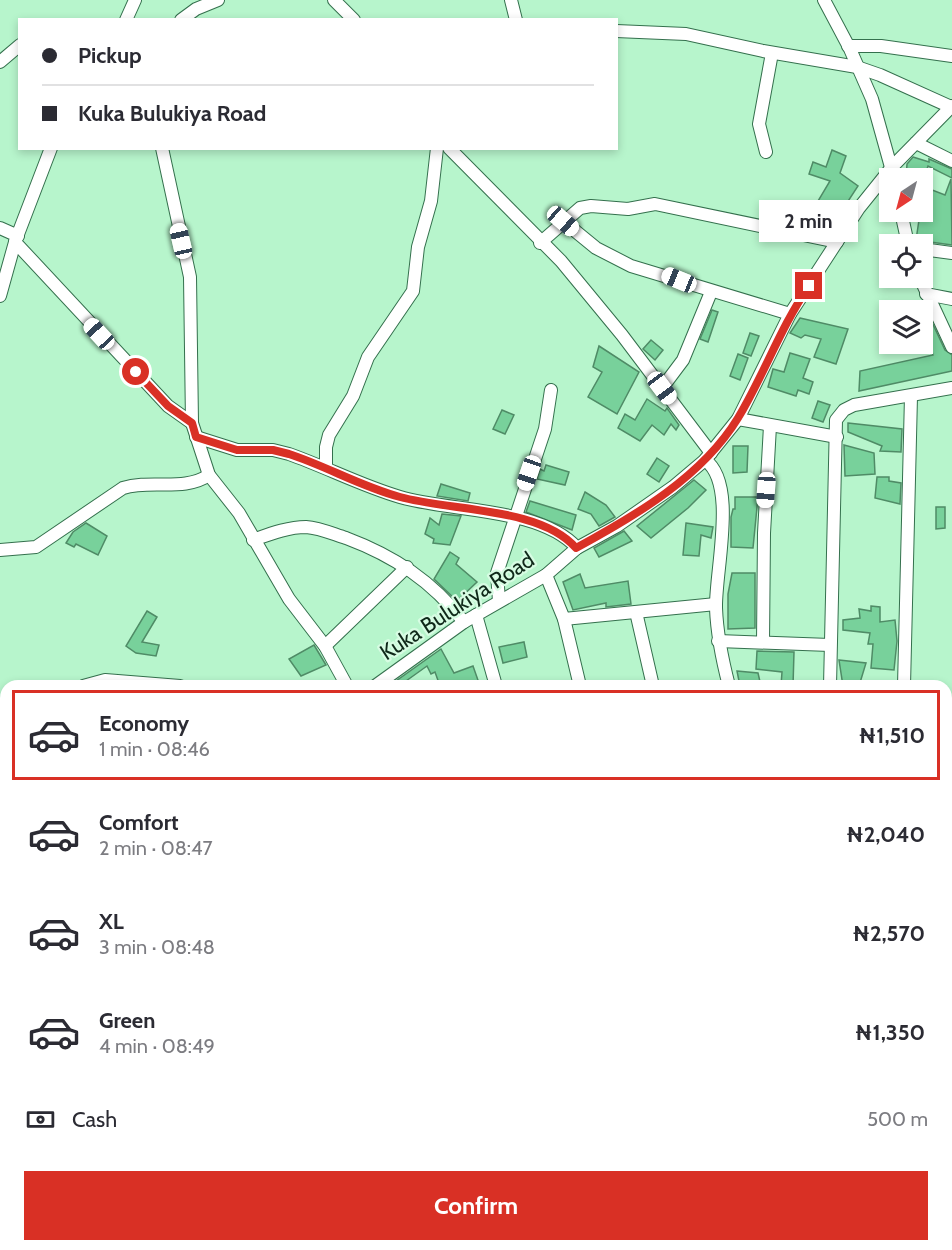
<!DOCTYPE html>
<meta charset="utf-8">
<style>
:root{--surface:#fff;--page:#f2f2f3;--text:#2b2b33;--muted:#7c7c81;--line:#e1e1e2;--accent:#d93025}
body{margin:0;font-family:Cabin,sans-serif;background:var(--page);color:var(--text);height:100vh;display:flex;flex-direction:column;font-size:22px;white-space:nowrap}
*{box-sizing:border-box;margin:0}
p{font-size:20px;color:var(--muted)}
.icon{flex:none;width:33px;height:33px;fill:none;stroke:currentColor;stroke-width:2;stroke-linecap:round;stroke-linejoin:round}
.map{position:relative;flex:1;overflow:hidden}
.panel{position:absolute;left:0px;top:680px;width:952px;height:572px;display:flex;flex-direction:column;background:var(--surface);border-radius:18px 18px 0 0;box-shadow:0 3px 9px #0003}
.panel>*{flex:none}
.top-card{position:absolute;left:18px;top:18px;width:600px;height:132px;border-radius:0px;box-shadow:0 3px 9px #0003;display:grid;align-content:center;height:132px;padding:0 24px;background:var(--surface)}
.needle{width:39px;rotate:216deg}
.controls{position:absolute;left:879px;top:168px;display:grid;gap:12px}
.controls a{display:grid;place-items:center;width:54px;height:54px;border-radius:0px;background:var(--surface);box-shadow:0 3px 9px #0003;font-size:30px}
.end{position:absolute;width:27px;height:27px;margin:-14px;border:8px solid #d93025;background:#fff;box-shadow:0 0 0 3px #fff}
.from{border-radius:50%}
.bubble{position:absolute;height:42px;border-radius:0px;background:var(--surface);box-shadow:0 3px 9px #0003;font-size:20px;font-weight:700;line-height:42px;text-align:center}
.car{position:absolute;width:18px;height:36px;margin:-18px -9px;border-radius:8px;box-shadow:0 0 4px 2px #0007;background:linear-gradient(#fff 24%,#345 0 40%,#fff 0 76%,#345 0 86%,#fff 0)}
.top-card b{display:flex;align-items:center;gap:21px;height:57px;font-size:22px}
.top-card b+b{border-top:2px solid var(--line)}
.top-card i{width:15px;height:15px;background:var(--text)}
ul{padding:10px 0 0;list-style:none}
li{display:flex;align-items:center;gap:18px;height:90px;margin:0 12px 9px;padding:0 12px;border:3px solid transparent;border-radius:0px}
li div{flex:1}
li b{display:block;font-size:22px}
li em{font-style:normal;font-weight:700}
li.active{border-color:var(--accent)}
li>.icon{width:54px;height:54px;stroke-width:1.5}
.pay{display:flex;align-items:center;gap:15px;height:66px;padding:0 24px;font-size:22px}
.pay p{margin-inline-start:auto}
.button{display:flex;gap:12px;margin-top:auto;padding:12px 24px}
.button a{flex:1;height:69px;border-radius:0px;background:var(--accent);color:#fff;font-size:24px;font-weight:700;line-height:69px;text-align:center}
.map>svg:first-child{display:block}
</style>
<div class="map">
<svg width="952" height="1250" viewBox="0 0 952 1250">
<rect width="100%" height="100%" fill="#b7f5cc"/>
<g fill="#78d19b" stroke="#4f8b66" stroke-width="1.5">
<polygon points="832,150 846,156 840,173 858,186 828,232 817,229 804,221 807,212 811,213 830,181 809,174 813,162 826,167"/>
<polygon points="913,157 929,162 929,159 952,169 952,178 928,166 924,178 906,178 907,164"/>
<polygon points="951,179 952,245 916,240 919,220 922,221 922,186 945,195"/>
<polygon points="712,310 718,312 708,342 700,339"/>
<polygon points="800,318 848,329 836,364 814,357 821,339 805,335 801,338 790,333"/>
<polygon points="930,318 945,350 952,355 952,371 859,391 860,371 933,355 923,323"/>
<polygon points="750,333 759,336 751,356 743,353"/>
<polygon points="651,340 663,350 655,360 643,349"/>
<polygon points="599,346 639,372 617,414 588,397 602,372 593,367"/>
<polygon points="790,353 810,359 803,378 813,382 809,394 798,390 796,396 768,387 773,369 784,372"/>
<polygon points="738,354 748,358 740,380 730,376"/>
<polygon points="647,399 665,411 667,408 679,425 676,430 671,424 664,435 652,425 640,441 618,428 625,414 635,420"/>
<polygon points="818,401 830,405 823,422 812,418"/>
<polygon points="502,410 514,415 505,434 493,429"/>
<polygon points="848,423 902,429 901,452 880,451 882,446 848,432"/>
<polygon points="844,445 874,453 875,474 845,476"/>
<polygon points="733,446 748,446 747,472 733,473"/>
<polygon points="657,458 669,466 659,482 647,474"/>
<polygon points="546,465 569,472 565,485 537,479 540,469 544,471"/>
<polygon points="877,477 889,477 889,481 901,483 900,504 875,498"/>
<polygon points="694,480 706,490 688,508 651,538 637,526"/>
<polygon points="441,484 470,493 468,501 437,496"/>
<polygon points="585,492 606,505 615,517 599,526 591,514 578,509"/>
<polygon points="735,497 758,497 753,548 731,547 731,517 733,509 735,509"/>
<polygon points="530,501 576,515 572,530 526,512"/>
<polygon points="936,507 945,507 945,528 936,529"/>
<polygon points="442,514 461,516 450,545 433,543 434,539 425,534 430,518 439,525"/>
<polygon points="86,523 107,536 98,555 76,544 74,547 66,543 73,532"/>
<polygon points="686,523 713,527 711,538 701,535 699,556 683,555"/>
<polygon points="624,531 632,541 599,557 594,548"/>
<polygon points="450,552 459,558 456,564 477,582 457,601 434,579"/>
<polygon points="732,573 755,573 755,628 728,629 728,594"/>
<polygon points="580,574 585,588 628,581 631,604 606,607 606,603 573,610 563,582"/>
<polygon points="871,606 880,607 880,622 895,620 897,641 894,670 871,668 873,644 868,644 870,633 843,630 843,620 860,618 859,609 871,611"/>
<polygon points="147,611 157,617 142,642 159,645 156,656 136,653 126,646"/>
<polygon points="524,642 527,657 503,663 499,647"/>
<polygon points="314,645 326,665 301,676 289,659"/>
<polygon points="441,649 454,673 473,666 480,686 440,686 435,672 431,674 427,666 399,686 396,681"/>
<polygon points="757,651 794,652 793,686 781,686 782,672 756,669"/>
<polygon points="839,660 866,663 859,686 843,686"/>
<polygon points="737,671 758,673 761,686 740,686"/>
</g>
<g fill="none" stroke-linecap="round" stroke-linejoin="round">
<defs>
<g id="street">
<polyline points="334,0 354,20"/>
<polyline points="511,0 516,20"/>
<polyline points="824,0 850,49 872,99 894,178"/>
<polyline points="126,20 135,0"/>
<polyline points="181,20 196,9 218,0"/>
<polyline points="616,31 686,34 763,51 857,67 880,75 951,107"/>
<polyline points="848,46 881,46 952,56"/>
<polyline points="0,62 20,45"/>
<polyline points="916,143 952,161"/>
<polyline points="162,148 190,277 192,423 209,475 239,513 289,599 325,646 347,686"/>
<polyline points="449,148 561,261 622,335 711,453"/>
<polyline points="766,152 759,124 772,53"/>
<polyline points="901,212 908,244"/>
<polyline points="563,221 596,248 631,266 790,314"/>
<polyline points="0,228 18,236"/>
<polyline points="15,242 168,406 192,423"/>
<polyline points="540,243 580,208 591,206 628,209 655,204 837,242"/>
<polyline points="922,249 952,253"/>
<polyline points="920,278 952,347"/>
<polyline points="926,294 952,299"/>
<polyline points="0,296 15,242 51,148"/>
<polyline points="662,388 683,360 711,292"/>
<polyline points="738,419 837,437"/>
<path d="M196,437L237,450H273L289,454C326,467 362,486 400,497C451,512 540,507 577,548"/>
<path d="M705,460C738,483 715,571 716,608C717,635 722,659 729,686"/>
<polyline points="326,467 326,447 329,435 353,396 368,357 413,291 418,247 431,201 437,148"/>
<path d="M253,540C270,534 288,527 306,527C320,528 333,534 346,538C394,556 432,581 464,622"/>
<path d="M0,550L36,547L123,488C151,479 184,492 209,475"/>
<polyline points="546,575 564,619 580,686"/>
<polyline points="499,601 497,573 545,429 551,390"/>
<polyline points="636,612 653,686"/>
<polyline points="476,615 496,686"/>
<polyline points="564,619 716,604"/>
<polyline points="718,641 830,645"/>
<polyline points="763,642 764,533 770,426"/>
<polyline points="325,646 407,567"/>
<polyline points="83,686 105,680 180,686"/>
<polyline points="375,686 464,622 546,575 577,548 617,526 673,487 705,460 738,419 790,314 859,208 892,167 952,106"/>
<polyline points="830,686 836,420 844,410 854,405 952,388"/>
<polyline points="904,686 911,396"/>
<polyline points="0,709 6,706"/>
<polyline points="946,776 952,776"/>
<polyline points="946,846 952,846"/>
<polyline points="0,891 6,888"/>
<polyline points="946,967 952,965"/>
<polyline points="0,974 6,971"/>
<polyline points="0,1067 6,1073"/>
<polyline points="946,1115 952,1112"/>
<polyline points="946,1190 952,1201"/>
<polyline points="0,1227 6,1244"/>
<polyline points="208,1245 214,1250"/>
<polyline points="293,1245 296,1250"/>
<polyline points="575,1245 577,1250"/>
<polyline points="669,1245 671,1250"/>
<polyline points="804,1245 807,1250"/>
<polyline points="891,1245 894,1250"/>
<polyline points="519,1250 529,1245"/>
<polyline points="945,1250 952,1247"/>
</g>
</defs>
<use href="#street" stroke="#34704d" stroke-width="14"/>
<use href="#street" stroke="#fff" stroke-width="12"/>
</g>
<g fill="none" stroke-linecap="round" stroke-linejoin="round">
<path stroke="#d93025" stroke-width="8" d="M136,372L168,406L192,423L196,437L237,450H273L289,454C326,466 362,487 400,497C450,511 541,507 576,548C635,516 702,477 738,418C764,375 780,328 809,286"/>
</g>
<g text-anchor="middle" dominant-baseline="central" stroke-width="4.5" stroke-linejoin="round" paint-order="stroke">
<g font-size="22" fill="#0f2819" stroke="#d7fce3">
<text transform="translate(457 606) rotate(-33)">Kuka Bulukiya Road</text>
</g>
</g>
</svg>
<div class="controls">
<a><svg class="needle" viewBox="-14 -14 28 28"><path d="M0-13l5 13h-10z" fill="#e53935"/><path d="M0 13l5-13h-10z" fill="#7c7c81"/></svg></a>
<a><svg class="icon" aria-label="locate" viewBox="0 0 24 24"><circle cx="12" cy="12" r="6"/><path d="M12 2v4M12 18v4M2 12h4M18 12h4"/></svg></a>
<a><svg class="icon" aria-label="layers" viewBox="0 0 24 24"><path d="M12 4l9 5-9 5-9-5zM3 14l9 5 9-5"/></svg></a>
</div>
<i class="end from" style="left:136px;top:372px"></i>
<i class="end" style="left:809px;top:286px"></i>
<div class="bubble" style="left:759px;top:200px;width:99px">2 min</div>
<i class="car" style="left:563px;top:221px;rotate:131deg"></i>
<i class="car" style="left:181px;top:241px;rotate:347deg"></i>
<i class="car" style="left:679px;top:280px;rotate:292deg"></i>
<i class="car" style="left:99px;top:334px;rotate:317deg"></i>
<i class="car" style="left:662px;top:388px;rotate:143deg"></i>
<i class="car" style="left:529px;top:473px;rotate:199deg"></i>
<i class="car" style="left:766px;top:490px;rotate:184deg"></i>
<div class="top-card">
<b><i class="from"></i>Pickup</b>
<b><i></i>Kuka Bulukiya Road</b>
</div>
<section class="panel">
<ul>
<li class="active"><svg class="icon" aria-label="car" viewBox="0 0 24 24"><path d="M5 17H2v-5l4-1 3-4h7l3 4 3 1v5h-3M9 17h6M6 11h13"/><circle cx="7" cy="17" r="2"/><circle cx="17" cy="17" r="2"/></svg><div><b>Economy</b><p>1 min · 08:46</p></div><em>₦1,510</em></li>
<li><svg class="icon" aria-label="car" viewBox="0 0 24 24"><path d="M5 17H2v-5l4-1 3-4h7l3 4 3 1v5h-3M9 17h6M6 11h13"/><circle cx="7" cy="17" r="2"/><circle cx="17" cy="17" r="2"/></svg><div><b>Comfort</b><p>2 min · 08:47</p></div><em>₦2,040</em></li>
<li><svg class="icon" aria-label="car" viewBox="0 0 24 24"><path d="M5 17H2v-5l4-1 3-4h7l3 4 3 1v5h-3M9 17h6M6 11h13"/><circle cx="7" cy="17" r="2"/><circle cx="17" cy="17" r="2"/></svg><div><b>XL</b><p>3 min · 08:48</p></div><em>₦2,570</em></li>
<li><svg class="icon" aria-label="car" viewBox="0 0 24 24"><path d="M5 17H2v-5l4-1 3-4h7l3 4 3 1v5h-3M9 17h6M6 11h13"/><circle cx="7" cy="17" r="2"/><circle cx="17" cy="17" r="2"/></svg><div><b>Green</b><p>4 min · 08:49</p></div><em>₦1,350</em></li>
</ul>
<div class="pay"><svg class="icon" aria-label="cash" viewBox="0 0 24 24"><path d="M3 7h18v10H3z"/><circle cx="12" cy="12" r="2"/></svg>Cash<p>500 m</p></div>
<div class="button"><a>Confirm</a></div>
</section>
</div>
